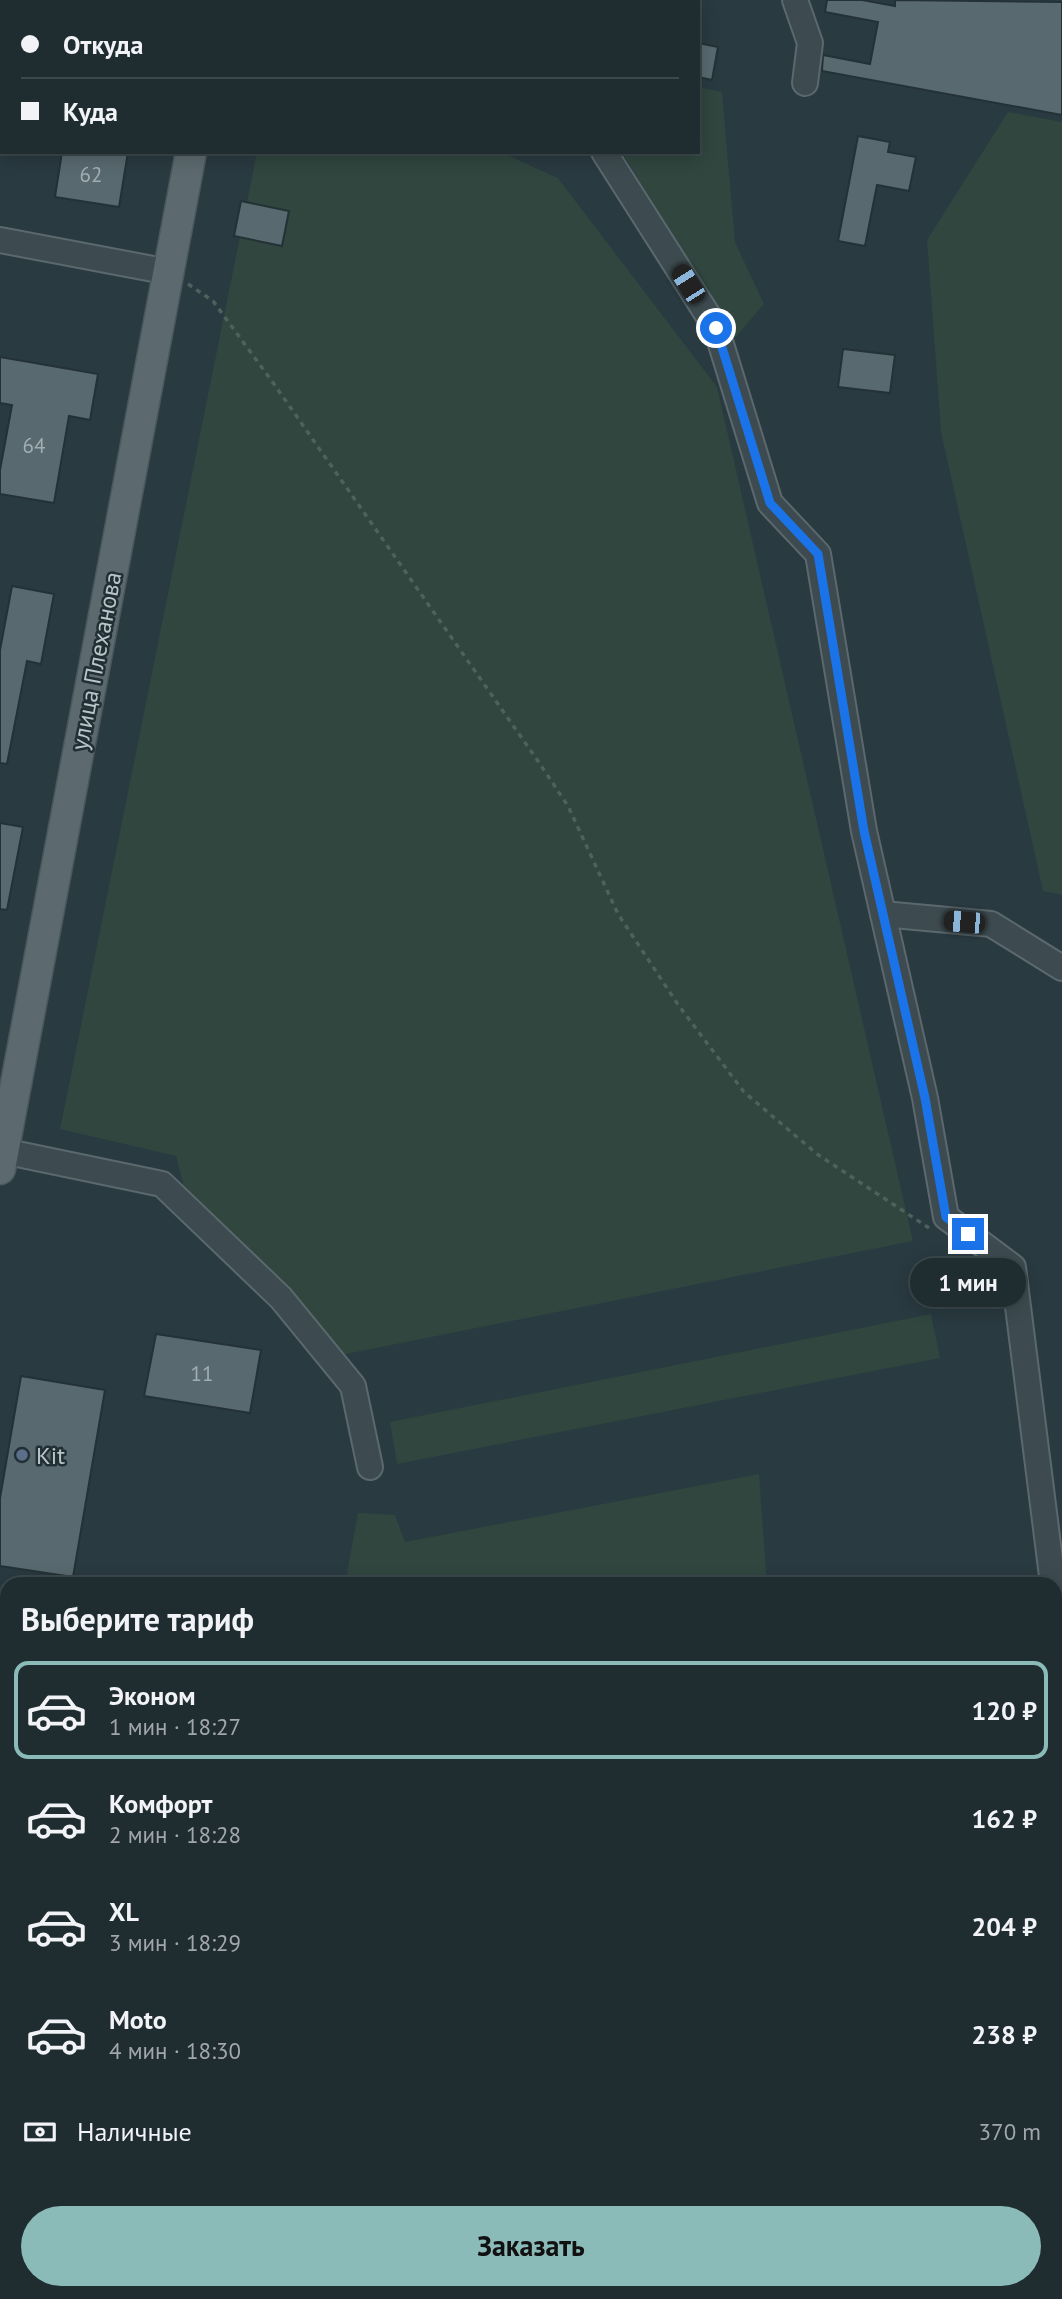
<!DOCTYPE html>
<html lang="ru">
<meta charset="utf-8">
<style>
:root{--surface:#1f2c30;--page:#2c383c;--text:#f1f3f6;--muted:#a1a7ab;--line:#3c484c;--accent:#8bbbb9}
body{margin:0;font-family:"PT Sans",sans-serif;background:var(--page);color:var(--text);height:100vh;display:flex;flex-direction:column;font-size:26px;white-space:nowrap}
*{box-sizing:border-box;margin:0}
p{font-size:23px;color:var(--muted)}
.icon{flex:none;width:38px;height:38px;fill:none;stroke:currentColor;stroke-width:2;stroke-linecap:round;stroke-linejoin:round}
.map{position:relative;flex:1;overflow:hidden}
.sheet{position:absolute;left:0px;top:1577px;width:1062px;height:723px;display:flex;flex-direction:column;background:var(--surface);border-radius:21px 21px 0 0;box-shadow:0 4px 18px #0003,0 0 0 2px var(--line)}
.sheet>*{flex:none}
.banner{position:absolute;left:0px;top:0px;width:700px;height:154px;box-shadow:0 4px 18px #0003,0 0 0 2px var(--line);display:grid;align-content:center;height:154px;padding:0 21px;background:var(--surface)}
.end{position:absolute;width:32px;height:32px;margin:-16px;border:9px solid #1a73e8;background:#fff;box-shadow:0 0 0 4px #fff}
.from{border-radius:50%}
.bubble{position:absolute;height:49px;border-radius:24px;background:var(--surface);box-shadow:0 4px 18px #0003,0 0 0 2px var(--line);font-size:23px;font-weight:700;line-height:49px;text-align:center}
.car{position:absolute;width:21px;height:42px;margin:-21px -10px;border-radius:9px;box-shadow:0 0 5px 2px #0007;background:linear-gradient(#222 24%,#8ab4d8 0 40%,#222 0 76%,#8ab4d8 0 86%,#222 0)}
.banner b{display:flex;align-items:center;gap:24px;height:66px;font-size:26px}
.banner b+b{border-top:2px solid var(--line)}
.banner i{width:18px;height:18px;background:var(--text)}
ul{padding:0;list-style:none}
li{display:flex;align-items:center;gap:21px;height:98px;margin:0 14px 10px;padding:0 7px;border:4px solid transparent;border-radius:14px}
li div{flex:1}
li b{display:block;font-size:26px}
li em{font-style:normal;font-weight:700}
li.on{border-color:var(--accent)}
li>.icon{width:63px;height:63px;stroke-width:1.5}
h2{padding:0 21px;font-size:32px;line-height:84px}
.pay{display:flex;align-items:center;gap:18px;height:77px;padding:0 21px;font-size:26px}
.pay p{margin-inline-start:auto}
.action{display:flex;gap:14px;margin-top:auto;padding:14px 21px}
.action a{flex:1;height:80px;border-radius:42px;background:var(--accent);color:#111;font-size:28px;font-weight:700;line-height:80px;text-align:center}
.map>svg:first-child{display:block}
</style>
<div class="map">
<svg width="1062" height="2299" viewBox="0 0 1062 2299">
<rect width="100%" height="100%" fill="#293a40"/>
<g fill="#30463f">
<polygon points="698,87 722,92 735,242 764,304 733,340 622,152 698,152"/>
<polygon points="1008,112 1062,122 1062,895 1043,891 941,432 927,240"/>
<polygon points="257,152 500,152 558,178 717,387 913,1241 341,1355 293,1292 184,1187 176,1156 60,1129"/>
<polygon points="931,1314 940,1358 397,1464 390,1422"/>
<polygon points="759,1474 767,1584 345,1584 358,1513 395,1515 405,1542"/>
</g>
<g fill="#58696f" stroke="#243237" stroke-width="2">
<polygon points="827,0 862,0 895,6 895,0 1062,2 1062,115 822,71 823,55 870,64 878,22 825,12"/>
<polygon points="698,43 718,47 712,80 698,77"/>
<polygon points="858,136 890,142 888,152 916,157 909,191 877,185 865,246 838,241"/>
<polygon points="62,152 128,152 119,207 55,197"/>
<polygon points="241,201 289,211 282,246 234,236"/>
<polygon points="843,349 895,355 890,393 838,387"/>
<polygon points="0,357 98,374 90,420 69,416 54,503 0,494 0,470 12,405 0,403"/>
<polygon points="12,586 54,594 41,664 27,661 7,764 0,763 0,650"/>
<polygon points="0,823 23,827 7,910 0,909"/>
<polygon points="156,1334 261,1350 250,1413 144,1396"/>
<polygon points="21,1376 105,1390 73,1577 0,1566 0,1498"/>
</g>
<g fill="none" stroke-linecap="round" stroke-linejoin="round">
<defs>
<g id="minor">
<polyline points="545,0 546,2"/>
<polyline points="795,0 810,43 805,83"/>
<polyline points="57,2 57,0"/>
<polyline points="377,2 377,0"/>
<polyline points="604,152 716,328 770,503 818,554 864,831 925,1098 946,1217 1013,1267 1053,1584"/>
<polyline points="0,240 169,272"/>
<polyline points="883,914 991,924 1062,968"/>
<polyline points="3,1151 162,1184 281,1298 353,1386 370,1467"/>
<polyline points="1055,1599 1062,1637"/>
<polyline points="1055,1851 1062,1849"/>
<polyline points="0,1868 7,1866"/>
<polyline points="0,1932 7,1940"/>
<polyline points="0,1996 7,1991"/>
<polyline points="1055,2074 1062,2068"/>
<polyline points="0,2171 7,2184"/>
<polyline points="64,2292 68,2299"/>
<polyline points="244,2292 249,2299"/>
<polyline points="295,2292 300,2299"/>
<polyline points="913,2299 916,2292"/>
</g>
<g id="major">
<polyline points="220,2 220,0"/>
<polyline points="0,1169 191,152"/>
</g>
</defs>
<use href="#minor" stroke="#5b686d" stroke-width="28"/>
<use href="#major" stroke="#4a575c" stroke-width="33"/>
<g stroke="#4e615d" stroke-width="3.5" stroke-dasharray="5 5" stroke-linecap="butt">
<polyline points="188,284 213,301 274,384 540,764 568,806 618,914 679,1006 744,1092 817,1154 929,1228"/>
<polyline points="978,1268 984,1274 996,1305"/>
</g>
<use href="#minor" stroke="#3d4b50" stroke-width="24"/>
<use href="#major" stroke="#5c6a6f" stroke-width="30"/>
</g>
<g fill="none" stroke-linecap="round" stroke-linejoin="round">
<polyline stroke="#1a73e8" stroke-width="9" points="716,328 770,503 818,554 864,831 925,1098 946,1217 968,1234"/>
</g>
<circle fill="#5c6f8a" stroke="#223035" stroke-width="2.5" cx="22" cy="1455" r="7"/>
<g text-anchor="middle" dominant-baseline="central" stroke-width="5" stroke-linejoin="round" paint-order="stroke">
<g font-size="21" fill="#a2aeb3">
<text x="91" y="174">62</text>
<text x="34" y="445">64</text>
<text x="202" y="1373">11</text>
</g>
<g font-size="24" fill="#bac5ca" stroke="#223035">
<text transform="translate(96 661) rotate(-79)">улица Плеханова</text>
</g>
<g font-size="24" fill="#bac5ca" stroke="#223035" text-anchor="start">
<text x="36" y="1455">Kit</text>
</g>
</g>
</svg>
<i class="end from" style="left:716px;top:328px"></i>
<i class="end" style="left:968px;top:1234px"></i>
<div class="bubble" style="left:910px;top:1258px;width:116px">1 мин</div>
<i class="car" style="left:688px;top:284px;rotate:328deg"></i>
<i class="car" style="left:964px;top:922px;rotate:275deg"></i>
<div class="banner">
<b><i class="from"></i>Откуда</b>
<b><i></i>Куда</b>
</div>
<section class="sheet">
<h2>Выберите тариф</h2>
<ul>
<li class="on"><svg class="icon" aria-label="car" viewBox="0 0 24 24"><path d="M5 17H2v-5l4-1 3-4h7l3 4 3 1v5h-3M9 17h6M6 11h13"/><circle cx="7" cy="17" r="2"/><circle cx="17" cy="17" r="2"/></svg><div><b>Эконом</b><p>1 мин · 18:27</p></div><em>120 ₽</em></li>
<li><svg class="icon" aria-label="car" viewBox="0 0 24 24"><path d="M5 17H2v-5l4-1 3-4h7l3 4 3 1v5h-3M9 17h6M6 11h13"/><circle cx="7" cy="17" r="2"/><circle cx="17" cy="17" r="2"/></svg><div><b>Комфорт</b><p>2 мин · 18:28</p></div><em>162 ₽</em></li>
<li><svg class="icon" aria-label="car" viewBox="0 0 24 24"><path d="M5 17H2v-5l4-1 3-4h7l3 4 3 1v5h-3M9 17h6M6 11h13"/><circle cx="7" cy="17" r="2"/><circle cx="17" cy="17" r="2"/></svg><div><b>XL</b><p>3 мин · 18:29</p></div><em>204 ₽</em></li>
<li><svg class="icon" aria-label="car" viewBox="0 0 24 24"><path d="M5 17H2v-5l4-1 3-4h7l3 4 3 1v5h-3M9 17h6M6 11h13"/><circle cx="7" cy="17" r="2"/><circle cx="17" cy="17" r="2"/></svg><div><b>Moto</b><p>4 мин · 18:30</p></div><em>238 ₽</em></li>
</ul>
<div class="pay"><svg class="icon" aria-label="cash" viewBox="0 0 24 24"><path d="M3 7h18v10H3z"/><circle cx="12" cy="12" r="2"/></svg>Наличные<p>370 m</p></div>
<div class="action"><a>Заказать</a></div>
</section>
</div>
